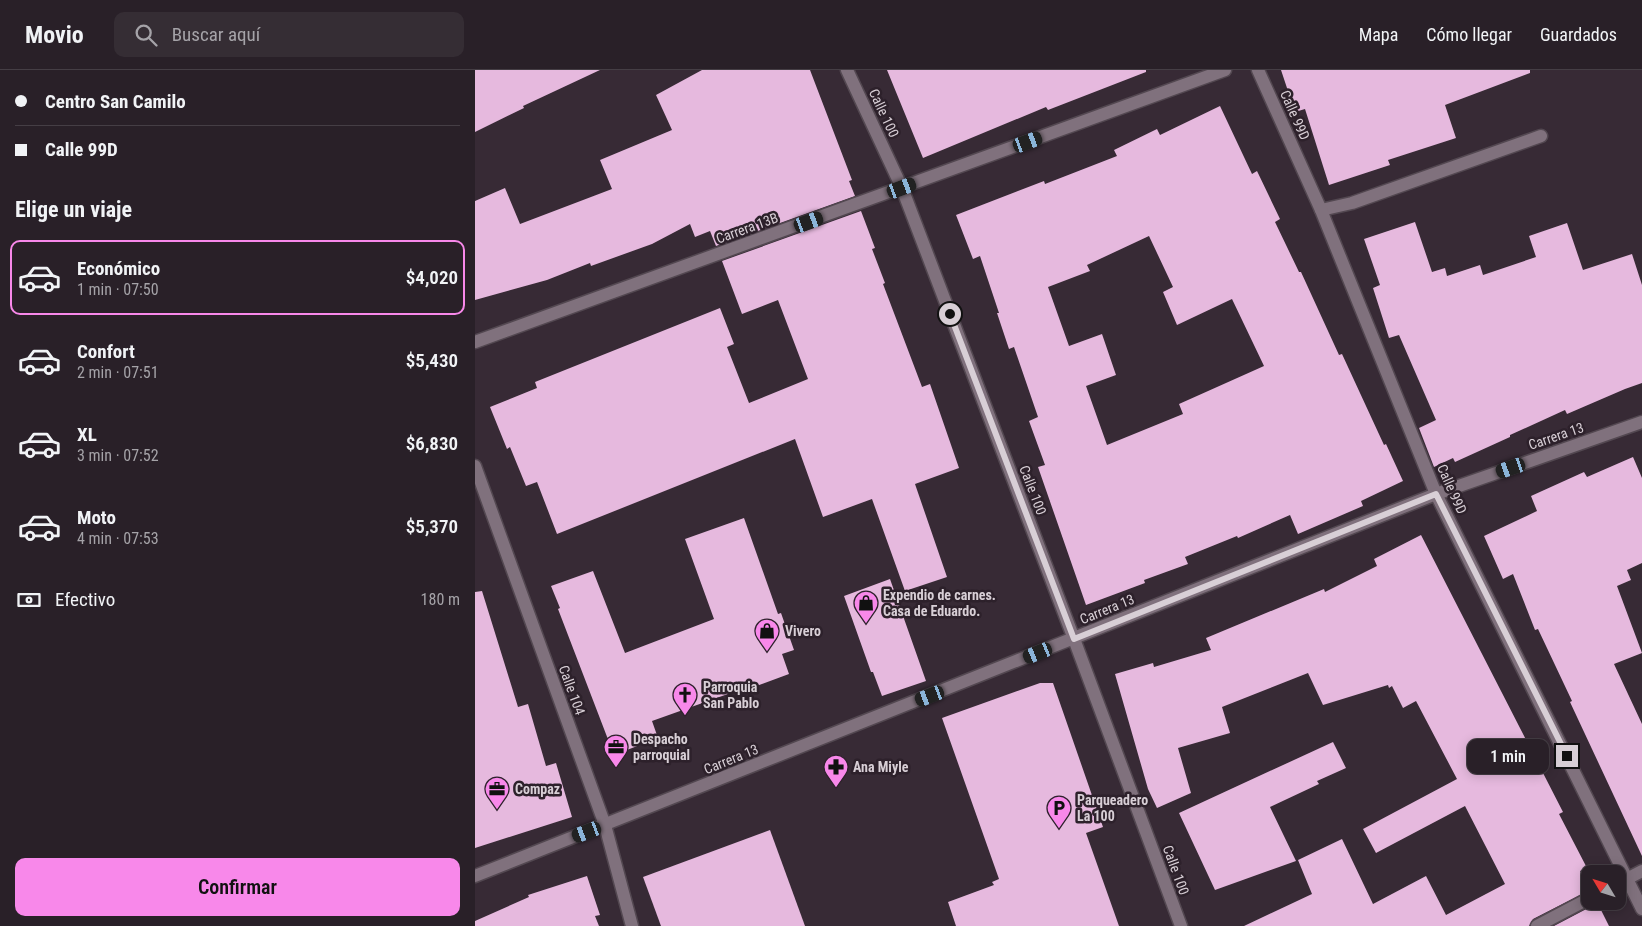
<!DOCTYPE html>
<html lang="es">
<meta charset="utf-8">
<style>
:root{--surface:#292028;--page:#352d34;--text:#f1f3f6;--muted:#a5a3a8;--line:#453e45;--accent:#f888ea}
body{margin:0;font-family:"Roboto Condensed",sans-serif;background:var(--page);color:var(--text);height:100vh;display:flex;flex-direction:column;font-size:19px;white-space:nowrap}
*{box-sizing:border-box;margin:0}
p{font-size:16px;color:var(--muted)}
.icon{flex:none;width:28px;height:28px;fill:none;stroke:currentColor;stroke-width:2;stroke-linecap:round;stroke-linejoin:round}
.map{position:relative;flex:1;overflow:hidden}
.details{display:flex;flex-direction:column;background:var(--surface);width:475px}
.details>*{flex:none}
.guide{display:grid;align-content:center;height:110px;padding:0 15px;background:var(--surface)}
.needle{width:32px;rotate:308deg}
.tools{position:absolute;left:1106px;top:795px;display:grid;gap:10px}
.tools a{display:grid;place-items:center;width:45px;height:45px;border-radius:10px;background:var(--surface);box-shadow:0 2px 12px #0003,0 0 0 1px var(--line);font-size:25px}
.end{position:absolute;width:22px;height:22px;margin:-11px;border:6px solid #d8cfd6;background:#111;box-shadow:0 0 0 2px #111}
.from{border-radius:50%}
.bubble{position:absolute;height:35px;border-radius:10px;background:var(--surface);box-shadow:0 2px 12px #0003,0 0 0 1px var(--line);font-size:16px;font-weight:600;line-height:35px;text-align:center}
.car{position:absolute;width:15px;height:30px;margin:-15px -8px;border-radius:6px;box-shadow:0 0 4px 1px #0007;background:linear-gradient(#222 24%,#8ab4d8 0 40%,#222 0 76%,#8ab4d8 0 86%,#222 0)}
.guide b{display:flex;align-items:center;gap:18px;height:48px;font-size:19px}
.guide b+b{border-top:1px solid var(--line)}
.guide i{width:12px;height:12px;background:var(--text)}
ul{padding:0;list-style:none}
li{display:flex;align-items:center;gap:15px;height:75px;margin:0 10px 8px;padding:0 5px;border:2px solid transparent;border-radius:10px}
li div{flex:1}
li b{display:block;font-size:19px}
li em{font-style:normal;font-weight:600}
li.current{border-color:var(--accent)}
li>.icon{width:45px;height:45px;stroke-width:1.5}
h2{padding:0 15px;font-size:22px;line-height:60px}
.pay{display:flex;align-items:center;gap:12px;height:55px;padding:0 15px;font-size:19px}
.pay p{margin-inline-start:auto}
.primary-button{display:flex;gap:10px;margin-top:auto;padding:10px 15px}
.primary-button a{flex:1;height:58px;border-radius:10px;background:var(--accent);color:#111;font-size:20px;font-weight:600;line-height:58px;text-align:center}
header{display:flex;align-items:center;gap:30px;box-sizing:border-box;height:70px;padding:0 25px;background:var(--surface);border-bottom:1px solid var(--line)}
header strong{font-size:24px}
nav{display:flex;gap:28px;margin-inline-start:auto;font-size:18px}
.search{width:350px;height:45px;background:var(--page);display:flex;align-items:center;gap:12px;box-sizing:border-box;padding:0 18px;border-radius:10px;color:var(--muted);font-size:19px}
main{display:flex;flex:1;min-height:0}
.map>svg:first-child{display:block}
</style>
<header>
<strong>Movio</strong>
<div class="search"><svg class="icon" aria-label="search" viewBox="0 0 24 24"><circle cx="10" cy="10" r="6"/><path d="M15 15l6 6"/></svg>Buscar aquí</div>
<nav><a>Mapa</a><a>Cómo llegar</a><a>Guardados</a></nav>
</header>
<main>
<section class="details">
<div class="guide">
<b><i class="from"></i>Centro San Camilo</b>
<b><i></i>Calle 99D</b>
</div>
<h2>Elige un viaje</h2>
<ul>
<li class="current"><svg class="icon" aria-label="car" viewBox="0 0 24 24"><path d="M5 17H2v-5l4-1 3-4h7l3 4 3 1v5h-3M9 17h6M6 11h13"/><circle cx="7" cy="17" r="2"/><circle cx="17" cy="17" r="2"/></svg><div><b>Económico</b><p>1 min · 07:50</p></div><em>$4,020</em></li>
<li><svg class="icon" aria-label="car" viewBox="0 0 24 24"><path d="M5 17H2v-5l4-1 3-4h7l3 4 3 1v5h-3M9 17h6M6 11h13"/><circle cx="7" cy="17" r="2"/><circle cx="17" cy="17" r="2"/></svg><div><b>Confort</b><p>2 min · 07:51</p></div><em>$5,430</em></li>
<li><svg class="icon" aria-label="car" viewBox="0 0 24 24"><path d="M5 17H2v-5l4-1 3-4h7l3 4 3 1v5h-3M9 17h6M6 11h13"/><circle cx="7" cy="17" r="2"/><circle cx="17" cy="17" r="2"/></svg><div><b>XL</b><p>3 min · 07:52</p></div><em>$6,830</em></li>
<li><svg class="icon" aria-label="car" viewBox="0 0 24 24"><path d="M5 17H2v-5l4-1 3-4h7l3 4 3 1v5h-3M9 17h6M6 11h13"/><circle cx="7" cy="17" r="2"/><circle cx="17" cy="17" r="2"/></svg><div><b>Moto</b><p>4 min · 07:53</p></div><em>$5,370</em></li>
</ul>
<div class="pay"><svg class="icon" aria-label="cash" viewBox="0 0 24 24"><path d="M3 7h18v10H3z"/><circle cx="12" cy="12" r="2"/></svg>Efectivo<p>180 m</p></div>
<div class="primary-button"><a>Confirmar</a></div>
</section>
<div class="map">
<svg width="1167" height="856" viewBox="0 0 1167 856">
<rect width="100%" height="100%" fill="#372a35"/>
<g fill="#e6b9de" fill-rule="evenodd">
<polygon points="0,0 125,0 48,36 49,38 0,62"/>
<polygon points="227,0 335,0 377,110 374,111 380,126 241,176 235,161 220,167 215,154 177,174 116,196 115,193 72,210 0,230 0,131 30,118 45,154 137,119 125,90 197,60 181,25"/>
<polygon points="412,0 671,0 671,2 573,40 571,37 448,88"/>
<polygon points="806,0 1055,0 1055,3 970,35 981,68 913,90 915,95 854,115 830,39 820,42"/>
<path d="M745,36L777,104L782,101L805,149L800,152L824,202H826L864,285L867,284L909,375L911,374L928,411L886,431L888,436L823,464L815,445L763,468L762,466L710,487L713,494L669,510L670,513L611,535L563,397L570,395L554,351L563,347L539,277L534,279L522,243H524L505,186L498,189L481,145L569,111L570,114L642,86L639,80L682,59L685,65ZM674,166L698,217L688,222L702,255L757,229L789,296L704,334L708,344L632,375L611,316L641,305L627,264L594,276L573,217L615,201L612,195Z"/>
<polygon points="386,141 400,178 397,179 410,213 408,214 447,317 455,314 484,398 440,414 472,507 430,521 397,429 348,447 320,369 82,464 62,412 51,416 35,377 32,379 15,337 62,318 60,312 245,238 259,274 252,277 274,333 333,309 303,230 267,244 247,191"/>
<polygon points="940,152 957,202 970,198 972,206 1005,195 1008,205 1061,187 1054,166 1092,153 1108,200 1157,184 1167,215 1167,313 1150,319 1092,344 1090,340 1035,365 1035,367 980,392 978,388 959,397 944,358 961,350 924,265 914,268 898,218 905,215 889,169"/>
<polygon points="1158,387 1167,408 1167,493 1152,500 1156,510 1142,516 1167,583 1139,594 1167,654 1167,786 1095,632 1097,631 1063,559 1060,560 1038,504 1028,509 1009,466 1062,441 1056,426 1109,402 1112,407"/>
<polygon points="269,448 303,544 306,543 319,580 307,584 314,604 265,622 264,620 177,651 183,668 139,685 83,539 85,538 76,516 118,501 150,583 239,549 210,469"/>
<polygon points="946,465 1088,742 1084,744 1112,798 1105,801 1115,820 1058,849 1054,856 769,856 837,824 823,790 867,769 898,834 951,806 971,845 1030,814 990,736 901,783 888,759 982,709 941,631 928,638 917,616 914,618 913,615 848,635 833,603 747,637 755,663 703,678 716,723 682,738 673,719 640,604 678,593 679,597 736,580 731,568 849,519 850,522 902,496 899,489"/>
<polygon points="415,509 451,611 407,626 398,602 396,602 369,526"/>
<polygon points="7,521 43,637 53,634 71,696 81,693 97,747 0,778 0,522"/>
<polygon points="565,613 578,613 628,757 611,763 644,856 481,856 473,832 519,815 517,812 524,809 467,648"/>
<polygon points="858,672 871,698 842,711 844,714 795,737 821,791 740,820 704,743"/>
<polygon points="295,760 330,856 186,856 168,807"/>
<polygon points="112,806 125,845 120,846 124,856 0,856 0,851 54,827 53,825"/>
<polygon points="1122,832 1134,856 1079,856 1119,835"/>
</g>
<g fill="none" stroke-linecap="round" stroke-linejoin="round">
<defs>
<polyline id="service" points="846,140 877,133 1066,66"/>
<g id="minor">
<polyline points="372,0 427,118 599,569 706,856"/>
<polyline points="783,0 846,140 961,424 1167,839"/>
<polyline points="0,272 750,0"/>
<polyline points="0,396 130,755 157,856"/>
<polyline points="1142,814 1167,801"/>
<polyline points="1062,856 1115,828"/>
</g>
<polyline id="tertiary" points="0,806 961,424 1167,352"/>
</defs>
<use href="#service" stroke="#534851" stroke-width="15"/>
<use href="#minor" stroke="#534851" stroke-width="15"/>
<use href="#tertiary" stroke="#534851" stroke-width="15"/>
<use href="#service" stroke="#80717d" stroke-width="12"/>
<use href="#minor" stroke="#80717d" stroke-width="12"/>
<use href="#tertiary" stroke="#80717d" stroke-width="12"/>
</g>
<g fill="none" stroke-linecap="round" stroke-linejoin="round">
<polyline stroke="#d8cfd6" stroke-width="6" points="475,244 599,569 961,424 1092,686"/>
</g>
<defs>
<symbol id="shop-pin" viewBox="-11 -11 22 30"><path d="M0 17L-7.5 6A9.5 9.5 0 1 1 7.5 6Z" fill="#f888ea" stroke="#2d212b"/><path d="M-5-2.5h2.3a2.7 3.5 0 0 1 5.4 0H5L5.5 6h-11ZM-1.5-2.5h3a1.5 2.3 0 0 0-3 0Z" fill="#111"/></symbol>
<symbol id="church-pin" viewBox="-11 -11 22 30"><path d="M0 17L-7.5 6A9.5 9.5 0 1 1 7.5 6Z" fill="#f888ea" stroke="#2d212b"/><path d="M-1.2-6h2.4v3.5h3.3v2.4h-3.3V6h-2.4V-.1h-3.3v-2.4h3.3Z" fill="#111"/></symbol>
<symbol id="office-pin" viewBox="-11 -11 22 30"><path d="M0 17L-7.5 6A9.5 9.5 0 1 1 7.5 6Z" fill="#f888ea" stroke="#2d212b"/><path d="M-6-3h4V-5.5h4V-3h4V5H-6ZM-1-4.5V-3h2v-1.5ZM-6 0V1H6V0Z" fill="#111"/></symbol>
<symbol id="pharmacy-pin" viewBox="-11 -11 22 30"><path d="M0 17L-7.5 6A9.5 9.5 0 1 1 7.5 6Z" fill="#f888ea" stroke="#2d212b"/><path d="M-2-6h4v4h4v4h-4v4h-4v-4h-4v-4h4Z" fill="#111"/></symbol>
<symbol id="parking-pin" viewBox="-11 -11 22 30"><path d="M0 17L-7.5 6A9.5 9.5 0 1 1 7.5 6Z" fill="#f888ea" stroke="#2d212b"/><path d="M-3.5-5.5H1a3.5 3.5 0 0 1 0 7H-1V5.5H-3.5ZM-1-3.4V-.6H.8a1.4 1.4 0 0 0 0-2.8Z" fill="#111"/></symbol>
</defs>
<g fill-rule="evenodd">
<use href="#shop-pin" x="377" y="519" width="28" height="38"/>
<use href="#shop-pin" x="278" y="547" width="28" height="38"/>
<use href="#church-pin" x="196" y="611" width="28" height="38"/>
<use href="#office-pin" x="127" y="663" width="28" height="38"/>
<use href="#pharmacy-pin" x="347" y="683" width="28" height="38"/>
<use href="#office-pin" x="8" y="705" width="28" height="38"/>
<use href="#parking-pin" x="570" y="724" width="28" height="38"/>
</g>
<g text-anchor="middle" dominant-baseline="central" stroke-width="5" stroke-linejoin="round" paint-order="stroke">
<g font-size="14" fill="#d8cfd6" stroke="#2d212b">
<text transform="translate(409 43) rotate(65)">Calle 100</text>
<text transform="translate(820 45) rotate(66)">Calle 99D</text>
<text transform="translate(272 158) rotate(-20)">Carrera 13B</text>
<text transform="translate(1081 366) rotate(-19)">Carrera 13</text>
<text transform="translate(977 419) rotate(66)">Calle 99D</text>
<text transform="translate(558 420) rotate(69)">Calle 100</text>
<text transform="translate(632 539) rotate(-22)">Carrera 13</text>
<text transform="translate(97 620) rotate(70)">Calle 104</text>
<text transform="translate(256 689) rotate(-22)">Carrera 13</text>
<text transform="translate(701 800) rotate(70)">Calle 100</text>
</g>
<g font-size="14" font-weight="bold" fill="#d8cfd6" stroke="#2d212b" text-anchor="start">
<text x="408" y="525">Expendio de carnes.<tspan x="408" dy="16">Casa de Eduardo.</tspan></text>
<text x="310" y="561">Vivero</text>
<text x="228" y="617">Parroquia<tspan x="228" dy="16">San Pablo</tspan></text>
<text x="158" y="669">Despacho<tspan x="158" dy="16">parroquial</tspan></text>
<text x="378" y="697">Ana Miyle</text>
<text x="40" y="719">Compaz</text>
<text x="602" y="730">Parqueadero<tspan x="602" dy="16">La 100</tspan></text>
</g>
</g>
</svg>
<div class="tools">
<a><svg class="needle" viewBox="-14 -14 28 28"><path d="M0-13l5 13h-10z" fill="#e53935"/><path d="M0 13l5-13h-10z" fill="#a5a3a8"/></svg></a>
</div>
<i class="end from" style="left:475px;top:244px"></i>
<i class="end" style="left:1092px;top:686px"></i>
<div class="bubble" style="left:992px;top:669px;width:82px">1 min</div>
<i class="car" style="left:553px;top:72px;rotate:70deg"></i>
<i class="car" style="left:427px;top:118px;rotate:70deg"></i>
<i class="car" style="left:334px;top:152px;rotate:70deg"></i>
<i class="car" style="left:1036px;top:398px;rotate:251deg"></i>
<i class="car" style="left:563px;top:583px;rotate:248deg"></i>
<i class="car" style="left:455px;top:626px;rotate:249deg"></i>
<i class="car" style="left:112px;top:762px;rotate:249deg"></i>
</div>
</main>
